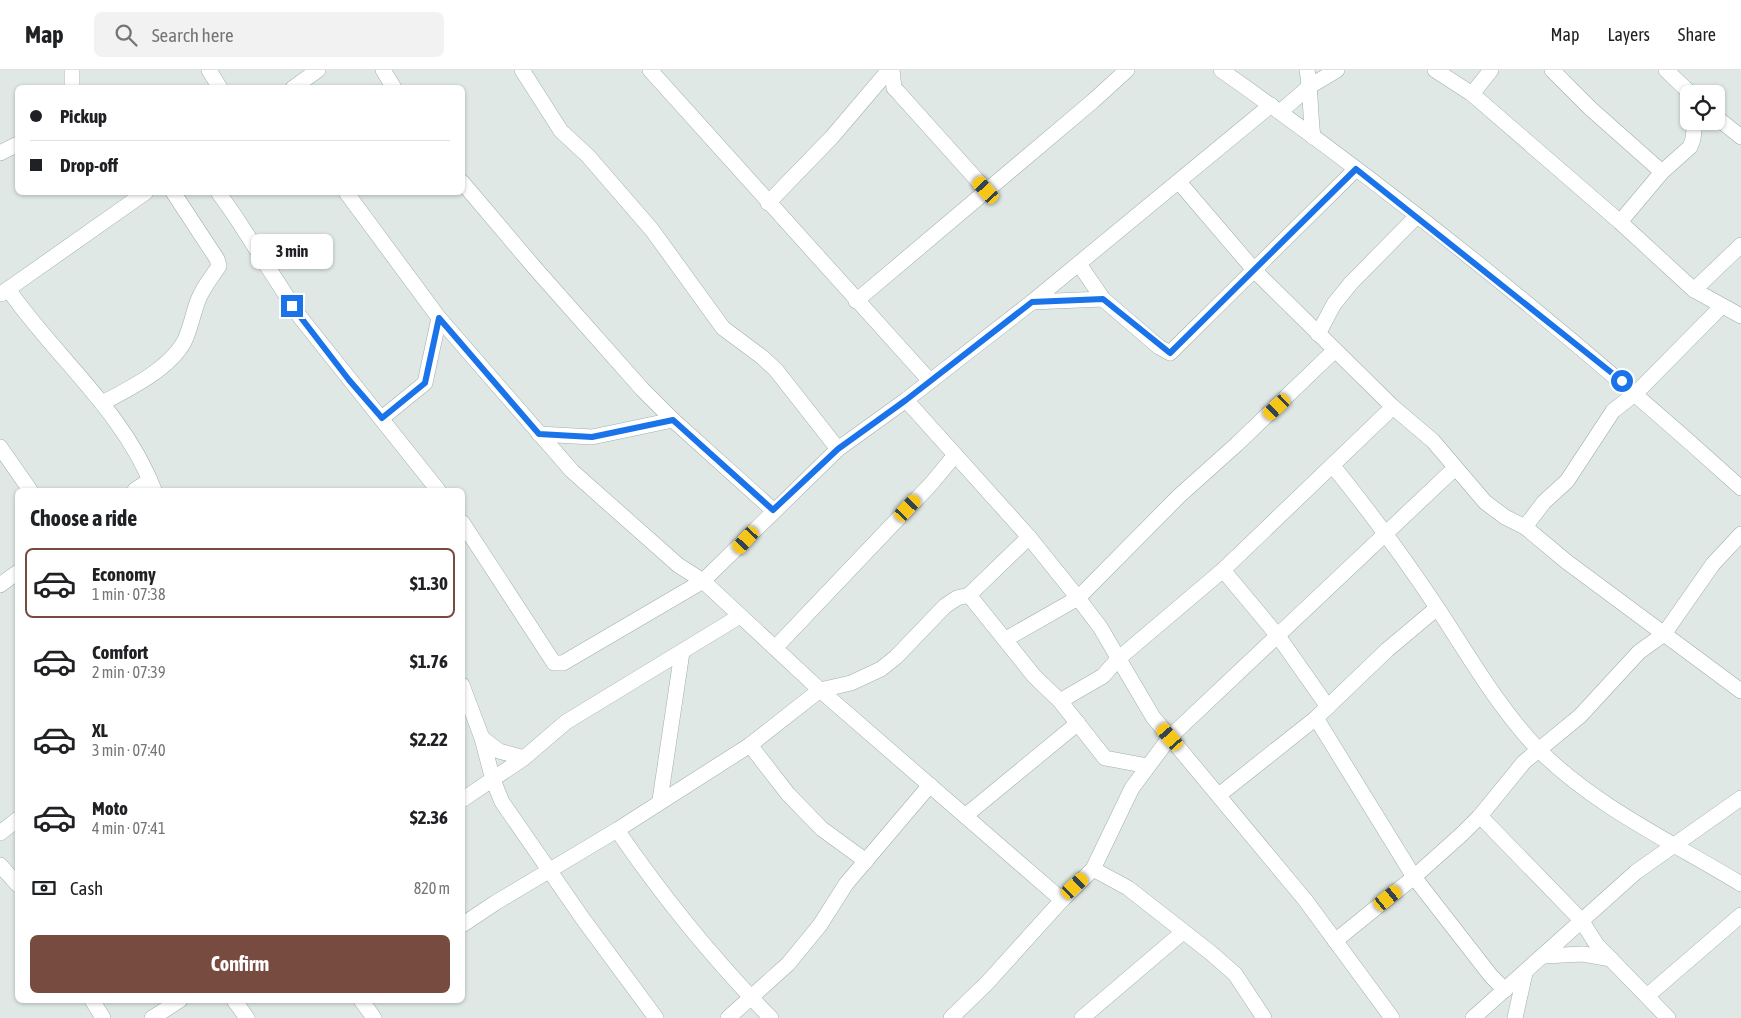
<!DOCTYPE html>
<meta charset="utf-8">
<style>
:root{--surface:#fff;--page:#f2f2f2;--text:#202124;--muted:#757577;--line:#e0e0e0;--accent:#784b40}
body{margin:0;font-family:"Asap Condensed",sans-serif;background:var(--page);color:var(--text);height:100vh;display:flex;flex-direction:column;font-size:19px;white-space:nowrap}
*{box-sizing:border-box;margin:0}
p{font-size:16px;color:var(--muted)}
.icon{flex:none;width:28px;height:28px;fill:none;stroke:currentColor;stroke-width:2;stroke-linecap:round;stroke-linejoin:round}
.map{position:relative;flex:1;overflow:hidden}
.panel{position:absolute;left:15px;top:418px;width:450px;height:515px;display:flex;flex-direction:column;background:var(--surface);border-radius:8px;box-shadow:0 1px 4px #0004}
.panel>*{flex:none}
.hud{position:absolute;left:15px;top:15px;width:450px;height:110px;border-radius:8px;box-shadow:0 1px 4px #0004;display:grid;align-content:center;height:110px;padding:0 15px;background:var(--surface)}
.controls{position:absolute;left:1680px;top:15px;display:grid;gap:10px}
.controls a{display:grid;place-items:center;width:45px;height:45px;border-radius:8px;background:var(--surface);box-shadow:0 1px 4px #0004;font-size:25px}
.end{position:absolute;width:22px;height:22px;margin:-11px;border:6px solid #1a73e8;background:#fff;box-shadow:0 0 0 2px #fff}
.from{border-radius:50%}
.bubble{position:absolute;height:35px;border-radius:8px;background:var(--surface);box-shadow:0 1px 4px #0004;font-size:16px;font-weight:700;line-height:35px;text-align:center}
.car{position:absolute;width:15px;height:30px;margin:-15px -8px;border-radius:6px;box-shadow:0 0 4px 1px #0007;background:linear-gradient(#f5c518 24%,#345 0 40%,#f5c518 0 76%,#345 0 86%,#f5c518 0)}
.hud b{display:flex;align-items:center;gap:18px;height:48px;font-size:19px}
.hud b+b{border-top:1px solid var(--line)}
.hud i{width:12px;height:12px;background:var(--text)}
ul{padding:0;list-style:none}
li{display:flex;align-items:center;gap:15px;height:70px;margin:0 10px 8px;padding:0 5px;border:2px solid transparent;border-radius:8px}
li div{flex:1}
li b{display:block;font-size:19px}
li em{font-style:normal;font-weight:700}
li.selected{border-color:var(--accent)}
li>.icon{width:45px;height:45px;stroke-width:1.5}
h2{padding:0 15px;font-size:22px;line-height:60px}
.pay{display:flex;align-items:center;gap:12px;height:55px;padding:0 15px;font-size:19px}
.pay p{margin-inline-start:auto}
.cta{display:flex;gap:10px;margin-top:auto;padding:10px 15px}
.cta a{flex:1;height:58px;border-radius:8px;background:var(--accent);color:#fff;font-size:20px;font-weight:700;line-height:58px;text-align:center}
header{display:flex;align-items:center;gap:30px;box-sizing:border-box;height:70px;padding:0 25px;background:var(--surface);border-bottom:1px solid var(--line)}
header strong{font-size:24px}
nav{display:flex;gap:28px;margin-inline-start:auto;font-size:18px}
.search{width:350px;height:45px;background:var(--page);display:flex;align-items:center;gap:12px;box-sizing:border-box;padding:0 18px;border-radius:8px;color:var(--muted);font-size:19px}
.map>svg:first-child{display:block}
</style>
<header>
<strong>Map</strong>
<div class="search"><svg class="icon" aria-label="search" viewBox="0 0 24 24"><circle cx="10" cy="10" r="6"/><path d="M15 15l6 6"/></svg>Search here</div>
<nav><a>Map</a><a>Layers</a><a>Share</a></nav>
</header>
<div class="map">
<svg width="1741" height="948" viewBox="0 0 1741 948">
<rect width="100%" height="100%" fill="#dfe8e4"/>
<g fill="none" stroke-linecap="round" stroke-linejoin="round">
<defs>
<g id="minor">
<polyline points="209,0 220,18"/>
<polyline points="383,0 394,18"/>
<polyline points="522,0 561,61 588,86 652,160 723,258 762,287 776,300 838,379"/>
<polyline points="650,0 930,311"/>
<polyline points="892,0 894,18 898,22 986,120"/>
<path d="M1221,0C1403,128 1576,269 1741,418"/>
<path d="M1307,0C1311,22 1310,45 1313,67"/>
<polyline points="1435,0 1472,24 1620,152 1694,220 1741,246"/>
<polyline points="1552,0 1591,39 1662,102"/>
<polyline points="1666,0 1691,24"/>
<polyline points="72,18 72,0"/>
<polyline points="293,18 318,0"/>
<polyline points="1472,24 1491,0"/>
<polyline points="1280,42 1310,16 1337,0"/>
<polyline points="1716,47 1741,67"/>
<polyline points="0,83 18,74"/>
<polyline points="462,112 534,197 642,319 673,350 773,440"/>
<polyline points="1179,112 1255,201 1393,337 1433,371 1485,432 1505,447 1525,457 1567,492 1741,621"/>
<polyline points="218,122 235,146 300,247 438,420"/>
<polyline points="346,122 439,248 572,401 678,495 703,511 820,620 1062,830"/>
<polyline points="768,133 832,67 889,0"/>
<polyline points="1620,152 1662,102 1690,77 1693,69 1695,51"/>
<polyline points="1079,194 1103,229 1159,277 1170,283 1356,99"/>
<path d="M8,219C55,287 124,341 154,420"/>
<polyline points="1694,220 1741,175"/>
<polyline points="1,224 146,122"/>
<polyline points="856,231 1093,31 1127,0"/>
<polyline points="1032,232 1103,229"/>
<polyline points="1318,264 1334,234 1351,213 1417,146"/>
<polyline points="906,330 1029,467 1078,528 1100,557 1153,647 1306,831 1392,948"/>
<path d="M102,333C129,319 169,299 184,272C191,258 193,242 199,228C204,216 212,207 219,196L217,189L173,122"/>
<polyline points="382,348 425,313 439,248"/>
<polyline points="539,364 592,367 673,350"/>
<polyline points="0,377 30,420"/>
<path d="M1333,396C1370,442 1405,489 1438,539C1469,586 1498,637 1537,678C1594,736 1672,772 1741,814"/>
<polyline points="135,420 150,410"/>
<polyline points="462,452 554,593 563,593 703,511 838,379 906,330 1032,232 1271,35"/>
<polyline points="1525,457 1544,432 1567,411 1613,341 1636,323 1722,236"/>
<polyline points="1223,500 1278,566 1328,637"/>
<polyline points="0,515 18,502"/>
<polyline points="969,525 1034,606 1060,631 1105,688 1148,696"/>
<polyline points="1006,569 1078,528 1179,426 1237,374 1335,280"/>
<polyline points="775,578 931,414 955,385"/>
<polyline points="462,615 482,668 493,710 502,732 583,849 656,948"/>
<polyline points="1060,631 1103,606 1118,589 1223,500 1393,337"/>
<polyline points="1316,648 1414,807 1491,906 1505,920"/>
<polyline points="482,668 499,681 524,688"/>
<polyline points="750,675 788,724 822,759 866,791"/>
<polyline points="1219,725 1316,648 1387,580 1437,538"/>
<polyline points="462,730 524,688 566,652 740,546"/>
<polyline points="660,730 682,582"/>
<polyline points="965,746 1078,653"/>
<polyline points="1480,746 1581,850 1597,875 1668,948"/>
<path d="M617,760C663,827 714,890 771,948"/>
<polyline points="0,763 18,749"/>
<polyline points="0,795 18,815"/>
<polyline points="1093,799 1128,818 1211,883 1235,904 1264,948"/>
<polyline points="462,855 495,833 617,760 750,675 820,620 851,613 881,599 896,587 945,536 957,528 969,525 1029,467"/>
<polyline points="1335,871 1414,807 1462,764 1480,746 1524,692 1580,646 1639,582 1664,564 1713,494 1741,464"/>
<polyline points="1544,886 1583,884 1611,889"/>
<polyline points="1647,926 1741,845"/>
<polyline points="92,930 103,948"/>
<polyline points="234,930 247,948"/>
<polyline points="361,930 374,948"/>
<polyline points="152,948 180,930"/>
<polyline points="728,948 788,894 820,855 846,814 930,715"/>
<polyline points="951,948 987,913 1062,830 1093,799 1132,718 1170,667 1454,399"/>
<polyline points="1082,948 1183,862"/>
<polyline points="1473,948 1636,802 1741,728"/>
<polyline points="1515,948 1525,903"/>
</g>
</defs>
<use href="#minor" stroke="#a3afaa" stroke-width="16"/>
<use href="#minor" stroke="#fff" stroke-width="15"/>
</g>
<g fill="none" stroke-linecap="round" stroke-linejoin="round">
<polyline stroke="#1a73e8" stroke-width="6" points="292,236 349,310 382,348 425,313 439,248 539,364 592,367 673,350 773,440 838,379 906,330 1032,232 1103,229 1170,283 1356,99 1622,311"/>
</g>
</svg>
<div class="controls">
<a><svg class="icon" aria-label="locate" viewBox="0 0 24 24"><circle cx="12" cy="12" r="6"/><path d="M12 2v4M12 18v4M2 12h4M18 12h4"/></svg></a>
</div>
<i class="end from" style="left:1622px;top:311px"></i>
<i class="end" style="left:292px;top:236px"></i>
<div class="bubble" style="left:251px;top:164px;width:82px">3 min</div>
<i class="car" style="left:986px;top:120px;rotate:318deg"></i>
<i class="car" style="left:1277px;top:337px;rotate:227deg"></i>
<i class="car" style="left:908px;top:438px;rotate:43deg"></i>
<i class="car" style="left:746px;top:470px;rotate:222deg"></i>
<i class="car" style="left:1170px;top:667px;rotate:319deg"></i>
<i class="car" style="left:1075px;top:816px;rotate:47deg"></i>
<i class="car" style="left:1388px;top:828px;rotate:51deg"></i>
<div class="hud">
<b><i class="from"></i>Pickup</b>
<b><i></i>Drop-off</b>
</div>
<section class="panel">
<h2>Choose a ride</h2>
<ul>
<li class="selected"><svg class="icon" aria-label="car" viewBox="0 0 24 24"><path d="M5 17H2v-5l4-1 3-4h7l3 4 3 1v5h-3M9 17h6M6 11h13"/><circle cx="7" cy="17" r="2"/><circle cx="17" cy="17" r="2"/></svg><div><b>Economy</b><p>1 min · 07:38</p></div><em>$1.30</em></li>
<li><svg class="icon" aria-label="car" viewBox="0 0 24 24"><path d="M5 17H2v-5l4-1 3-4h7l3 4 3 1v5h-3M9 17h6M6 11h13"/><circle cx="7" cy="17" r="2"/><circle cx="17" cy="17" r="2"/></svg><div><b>Comfort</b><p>2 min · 07:39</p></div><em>$1.76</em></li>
<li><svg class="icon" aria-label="car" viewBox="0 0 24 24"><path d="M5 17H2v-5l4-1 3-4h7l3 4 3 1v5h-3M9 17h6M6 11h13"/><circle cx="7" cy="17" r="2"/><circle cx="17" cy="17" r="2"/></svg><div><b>XL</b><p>3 min · 07:40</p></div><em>$2.22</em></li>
<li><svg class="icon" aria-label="car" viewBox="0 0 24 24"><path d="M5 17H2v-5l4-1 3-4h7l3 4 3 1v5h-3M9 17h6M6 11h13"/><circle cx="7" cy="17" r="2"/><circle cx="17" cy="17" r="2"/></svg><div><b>Moto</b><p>4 min · 07:41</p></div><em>$2.36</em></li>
</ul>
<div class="pay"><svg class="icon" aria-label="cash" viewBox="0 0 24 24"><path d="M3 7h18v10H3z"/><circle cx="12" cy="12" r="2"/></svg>Cash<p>820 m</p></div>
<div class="cta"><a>Confirm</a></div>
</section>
</div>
